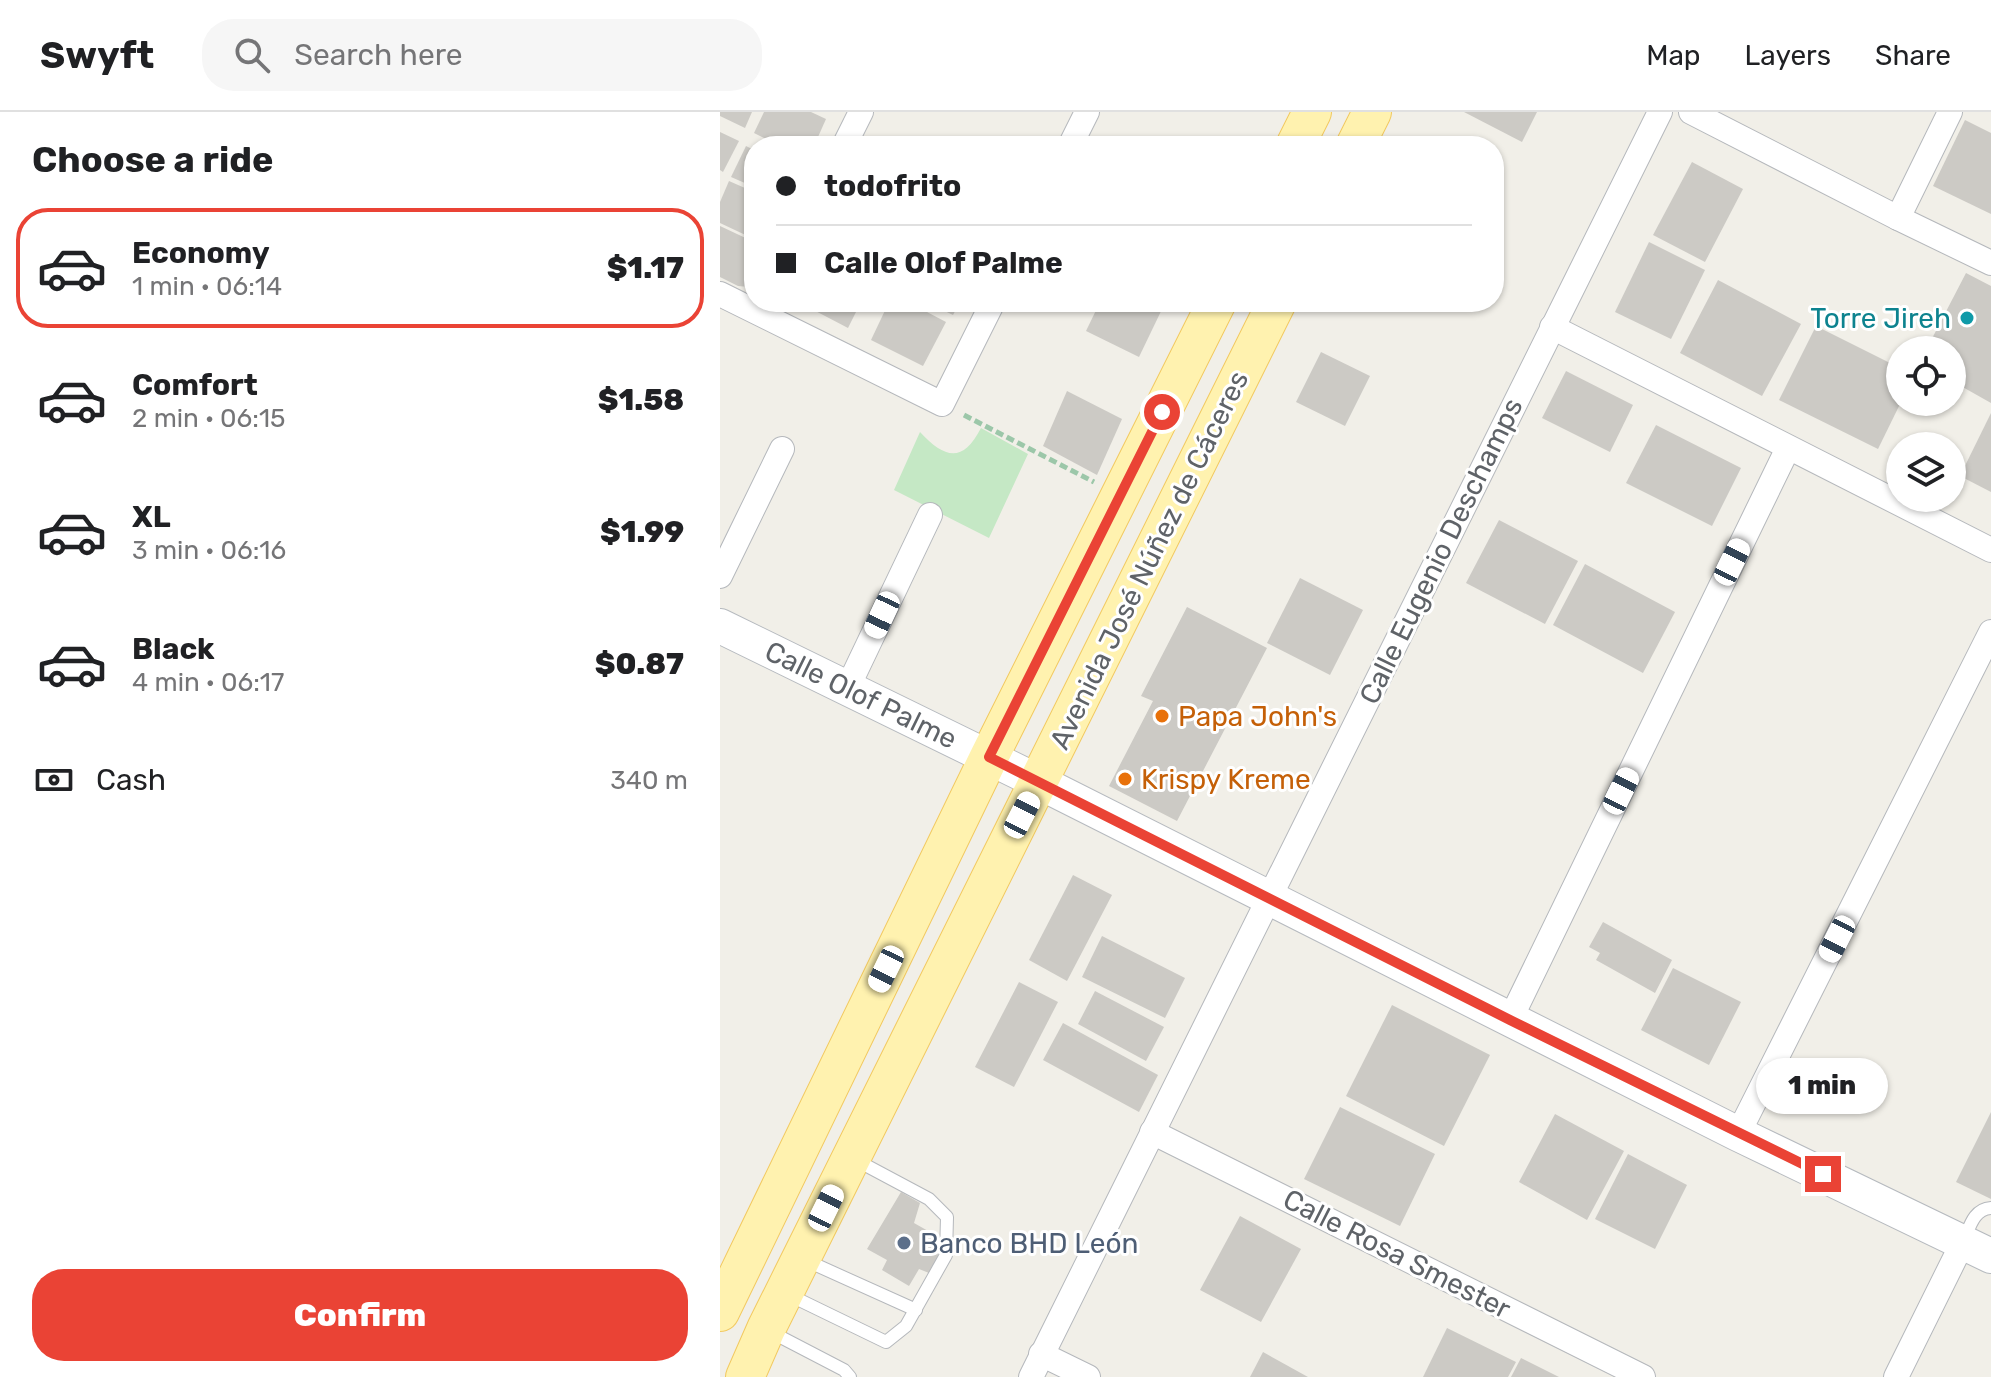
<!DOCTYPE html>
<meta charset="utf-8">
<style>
:root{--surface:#fff;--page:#f6f6f6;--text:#202124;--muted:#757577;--line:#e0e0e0;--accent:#ea4335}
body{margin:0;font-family:Rubik,sans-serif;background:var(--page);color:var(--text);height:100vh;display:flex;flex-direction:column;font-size:30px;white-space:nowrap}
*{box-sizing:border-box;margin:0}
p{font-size:26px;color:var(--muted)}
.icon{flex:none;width:44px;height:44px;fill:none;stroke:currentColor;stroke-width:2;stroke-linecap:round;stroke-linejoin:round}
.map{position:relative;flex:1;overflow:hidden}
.drawer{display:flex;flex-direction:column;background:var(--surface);width:720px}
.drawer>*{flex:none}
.hud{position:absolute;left:24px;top:24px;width:760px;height:176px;border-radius:32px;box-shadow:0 2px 6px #0004;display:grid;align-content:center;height:176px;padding:0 32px;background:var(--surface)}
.controls{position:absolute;left:1166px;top:224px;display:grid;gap:16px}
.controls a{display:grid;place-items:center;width:80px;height:80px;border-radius:50%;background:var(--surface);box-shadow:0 2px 6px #0004;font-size:40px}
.end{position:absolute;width:36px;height:36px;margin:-18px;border:10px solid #ea4335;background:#fff;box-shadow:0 0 0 4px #fff}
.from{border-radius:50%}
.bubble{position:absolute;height:56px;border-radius:28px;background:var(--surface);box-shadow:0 2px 6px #0004;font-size:26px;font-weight:800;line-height:56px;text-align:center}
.car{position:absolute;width:24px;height:48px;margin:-24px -12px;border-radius:10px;box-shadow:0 0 6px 2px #0007;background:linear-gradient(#fff 24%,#345 0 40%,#fff 0 76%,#345 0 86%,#fff 0)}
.hud b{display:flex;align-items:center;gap:28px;height:76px;font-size:30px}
.hud b+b{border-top:2px solid var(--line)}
.hud i{width:20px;height:20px;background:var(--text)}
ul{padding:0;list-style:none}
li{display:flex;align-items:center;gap:24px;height:120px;margin:0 16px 12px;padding:0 16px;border:4px solid transparent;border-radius:32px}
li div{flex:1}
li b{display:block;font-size:30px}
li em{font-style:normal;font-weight:800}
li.on{border-color:var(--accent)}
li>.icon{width:72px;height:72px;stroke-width:1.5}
h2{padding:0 32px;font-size:36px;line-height:96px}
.pay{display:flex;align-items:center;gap:20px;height:88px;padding:0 32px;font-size:30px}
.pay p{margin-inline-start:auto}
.cta{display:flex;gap:16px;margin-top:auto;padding:16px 32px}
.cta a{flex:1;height:92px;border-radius:32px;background:var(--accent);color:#fff;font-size:32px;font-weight:800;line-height:92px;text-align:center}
header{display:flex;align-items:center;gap:48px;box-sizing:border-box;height:112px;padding:0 40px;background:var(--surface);border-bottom:2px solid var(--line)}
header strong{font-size:38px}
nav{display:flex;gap:44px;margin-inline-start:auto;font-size:28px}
.search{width:560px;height:72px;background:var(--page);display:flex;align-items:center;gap:20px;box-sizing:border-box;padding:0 28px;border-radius:32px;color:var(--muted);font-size:30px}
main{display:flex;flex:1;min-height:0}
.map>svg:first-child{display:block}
</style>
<header>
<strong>Swyft</strong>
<div class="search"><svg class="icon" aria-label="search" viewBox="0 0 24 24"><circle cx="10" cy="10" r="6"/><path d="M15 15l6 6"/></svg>Search here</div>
<nav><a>Map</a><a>Layers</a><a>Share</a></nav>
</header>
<main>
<section class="drawer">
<h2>Choose a ride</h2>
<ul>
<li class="on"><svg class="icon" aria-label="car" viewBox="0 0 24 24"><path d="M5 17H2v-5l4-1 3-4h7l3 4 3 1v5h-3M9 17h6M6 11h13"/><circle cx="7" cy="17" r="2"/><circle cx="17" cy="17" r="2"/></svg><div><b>Economy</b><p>1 min · 06:14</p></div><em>$1.17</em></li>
<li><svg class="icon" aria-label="car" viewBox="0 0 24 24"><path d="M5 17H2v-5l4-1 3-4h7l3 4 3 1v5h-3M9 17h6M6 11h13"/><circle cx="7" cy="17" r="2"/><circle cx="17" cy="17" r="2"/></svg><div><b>Comfort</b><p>2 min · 06:15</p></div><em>$1.58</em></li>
<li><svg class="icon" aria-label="car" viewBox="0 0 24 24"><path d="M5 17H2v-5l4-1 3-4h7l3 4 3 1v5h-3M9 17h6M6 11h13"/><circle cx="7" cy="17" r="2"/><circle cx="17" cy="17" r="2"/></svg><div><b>XL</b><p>3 min · 06:16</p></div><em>$1.99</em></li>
<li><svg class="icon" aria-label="car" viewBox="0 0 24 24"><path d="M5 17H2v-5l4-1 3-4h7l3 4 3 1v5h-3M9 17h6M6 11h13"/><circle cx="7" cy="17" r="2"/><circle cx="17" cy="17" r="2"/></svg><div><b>Black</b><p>4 min · 06:17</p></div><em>$0.87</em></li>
</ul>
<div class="pay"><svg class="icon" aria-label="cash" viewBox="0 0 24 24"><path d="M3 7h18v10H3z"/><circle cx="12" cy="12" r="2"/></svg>Cash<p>340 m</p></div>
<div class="cta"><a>Confirm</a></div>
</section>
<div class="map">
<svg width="1271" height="1265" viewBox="0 0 1271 1265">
<rect width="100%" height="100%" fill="#f1efe8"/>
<path fill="#c5e8c5" d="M261,316L308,342L269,426L174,378L200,320C225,347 243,351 261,316Z"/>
<g fill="#cccac5">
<polygon points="0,0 32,0 25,16 0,4"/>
<polygon points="44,0 91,0 106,7 94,34 60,34 34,21"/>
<polygon points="744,0 817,0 802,30"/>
<polygon points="1245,8 1271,21 1271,102 1213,74"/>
<polygon points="0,20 19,29 3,60 0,58"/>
<polygon points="26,34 34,38 34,75 11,65"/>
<polygon points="972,50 1023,77 985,150 933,123"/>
<polygon points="9,69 34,80 34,127 0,111 0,90"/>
<polygon points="0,114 34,130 34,148 30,146 26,155 34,159 34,166 29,175 18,174 0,165"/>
<polygon points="929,130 985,158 951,227 895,200"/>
<polygon points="1246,161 1271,174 1271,291 1232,269 1232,238 1206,238"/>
<polygon points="998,168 1081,212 1042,284 960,241"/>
<polygon points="85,190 141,190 128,216 84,193"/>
<polygon points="169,190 188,190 226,210 203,254 151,228"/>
<polygon points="206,190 240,190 233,203"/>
<polygon points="380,190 437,190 444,193 419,245 366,219"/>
<polygon points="1096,214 1180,256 1181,290 1158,337 1059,288"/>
<polygon points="601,240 650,264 625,314 576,290"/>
<polygon points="846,259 913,293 890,340 822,306"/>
<polygon points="347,279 402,307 377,363 323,334"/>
<polygon points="1271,301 1271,380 1240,364"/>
<polygon points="936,313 1021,356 992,414 906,371"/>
<polygon points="779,408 858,449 825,512 746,471"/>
<polygon points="865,452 955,500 923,561 833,513"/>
<polygon points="580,466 643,498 610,563 547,531"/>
<polygon points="467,495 547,536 457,709 389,674 433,589 421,584"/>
<polygon points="353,763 392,783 347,869 309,848"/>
<polygon points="883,810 952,848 935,881 876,848 880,841 869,835"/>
<polygon points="382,824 465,866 445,906 362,865"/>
<polygon points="953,856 1021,890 989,953 921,918"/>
<polygon points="299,870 338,890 294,975 255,955"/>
<polygon points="375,879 444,915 426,949 358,912"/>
<polygon points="672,893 770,943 724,1034 626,984"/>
<polygon points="343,911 438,963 419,1000 323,948"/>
<polygon points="620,995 715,1042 680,1114 584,1067"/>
<polygon points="1271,1000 1271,1087 1236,1070"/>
<polygon points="835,1002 904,1039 867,1108 799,1070"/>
<polygon points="908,1042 967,1073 935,1137 875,1107"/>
<polygon points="181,1080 200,1091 194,1111 217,1124 218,1147 209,1161 199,1157 189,1174 162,1158 167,1148 147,1137"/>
<polygon points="520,1104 581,1137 541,1210 480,1178"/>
<polygon points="727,1216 796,1250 788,1265 703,1265"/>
<polygon points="543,1240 588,1265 530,1265"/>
<polygon points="801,1246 839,1265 791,1265"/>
</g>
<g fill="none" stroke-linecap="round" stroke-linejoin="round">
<defs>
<g id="lane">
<path d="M1244,1128C1250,1114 1254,1097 1271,1096"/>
<polyline points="85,1148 196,1198"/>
<polyline points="67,1182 166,1230 186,1214 226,1143 227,1105 209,1087 134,1047"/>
<polyline points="49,1219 124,1258 130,1265"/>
</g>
<g id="street">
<polyline points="971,0 1178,106 1271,151"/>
<polyline points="124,34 141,0"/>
<polyline points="350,34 367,0"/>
<polyline points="1178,106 1230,0"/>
<polyline points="0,182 222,292 273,190"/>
<polyline points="832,215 1271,438"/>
<polyline points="0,464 62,337"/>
<polyline points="127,577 210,403"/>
<polyline points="790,908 1068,336"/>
<polyline points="432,1020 923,1265"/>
<polyline points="1018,1022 1271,520"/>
<polyline points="321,1242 368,1265"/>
<polyline points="311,1265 940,0"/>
<polyline points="1176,1265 1243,1130"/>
</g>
<polyline id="secondary" points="0,514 319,670 1018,1022 1271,1144"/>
<g id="primary">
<polyline points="575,34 592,0"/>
<polyline points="635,34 652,0"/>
<polyline points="0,1200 269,645 497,190"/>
<polyline points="25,1265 46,1217 557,190"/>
</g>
</defs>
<use href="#lane" stroke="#b5b8bc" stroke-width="14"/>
<use href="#street" stroke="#b5b8bc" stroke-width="26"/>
<use href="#secondary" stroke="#b6babf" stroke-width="36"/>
<use href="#primary" stroke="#f2c960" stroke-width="40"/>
<polyline stroke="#9cc7a9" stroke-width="5" stroke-dasharray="8 4" stroke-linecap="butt" points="244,303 374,370"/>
<use href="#lane" stroke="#fff" stroke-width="12"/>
<use href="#street" stroke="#fff" stroke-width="24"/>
<use href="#secondary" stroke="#fff" stroke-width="34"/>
<use href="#primary" stroke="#fff2af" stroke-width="38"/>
</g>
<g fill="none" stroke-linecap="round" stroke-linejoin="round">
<polyline stroke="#ea4335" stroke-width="10" points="442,300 269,645 790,908 1103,1062"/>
</g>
<circle fill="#0f9aa8" stroke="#fff" stroke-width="3" cx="1247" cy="206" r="8"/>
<g fill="#e8710a" stroke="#fff" stroke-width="3">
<circle cx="442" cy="604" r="8"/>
<circle cx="405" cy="667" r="8"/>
</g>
<circle fill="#5c6f8a" stroke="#fff" stroke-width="3" cx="184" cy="1131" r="8"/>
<g text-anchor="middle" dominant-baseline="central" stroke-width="6" stroke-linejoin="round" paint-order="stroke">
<g font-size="28" fill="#0d838f" stroke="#fff" text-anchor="end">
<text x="1231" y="206">Torre Jireh</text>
</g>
<g font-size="28" fill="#5f6368" stroke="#fff">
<text transform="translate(721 439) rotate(-64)">Calle Eugenio Deschamps</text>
<text transform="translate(429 448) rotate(-64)">Avenida José Núñez de Cáceres</text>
<text transform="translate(141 583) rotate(26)">Calle Olof Palme</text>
<text transform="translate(677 1142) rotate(27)">Calle Rosa Smester</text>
</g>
<g font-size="28" fill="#c56008" stroke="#fff" text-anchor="start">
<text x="458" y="604">Papa John's</text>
<text x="421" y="667">Krispy Kreme</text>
</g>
<g font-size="28" fill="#4e5e75" stroke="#fff" text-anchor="start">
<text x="200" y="1131">Banco BHD León</text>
</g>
</g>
</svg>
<div class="controls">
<a><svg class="icon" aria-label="locate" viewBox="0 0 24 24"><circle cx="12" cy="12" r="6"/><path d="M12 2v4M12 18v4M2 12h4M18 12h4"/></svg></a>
<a><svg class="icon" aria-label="layers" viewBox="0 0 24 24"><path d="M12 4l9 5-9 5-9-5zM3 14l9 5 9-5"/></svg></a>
</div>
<i class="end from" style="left:442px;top:300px"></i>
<i class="end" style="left:1103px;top:1062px"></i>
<div class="bubble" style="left:1036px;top:946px;width:132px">1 min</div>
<i class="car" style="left:1012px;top:450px;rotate:26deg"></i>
<i class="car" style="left:162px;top:503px;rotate:205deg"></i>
<i class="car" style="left:901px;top:679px;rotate:26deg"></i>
<i class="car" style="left:302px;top:703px;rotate:27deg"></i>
<i class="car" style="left:1117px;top:827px;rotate:207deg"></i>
<i class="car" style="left:166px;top:857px;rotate:206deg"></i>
<i class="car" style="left:106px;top:1096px;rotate:26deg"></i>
<div class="hud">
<b><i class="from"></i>todofrito</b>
<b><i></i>Calle Olof Palme</b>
</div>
</div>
</main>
